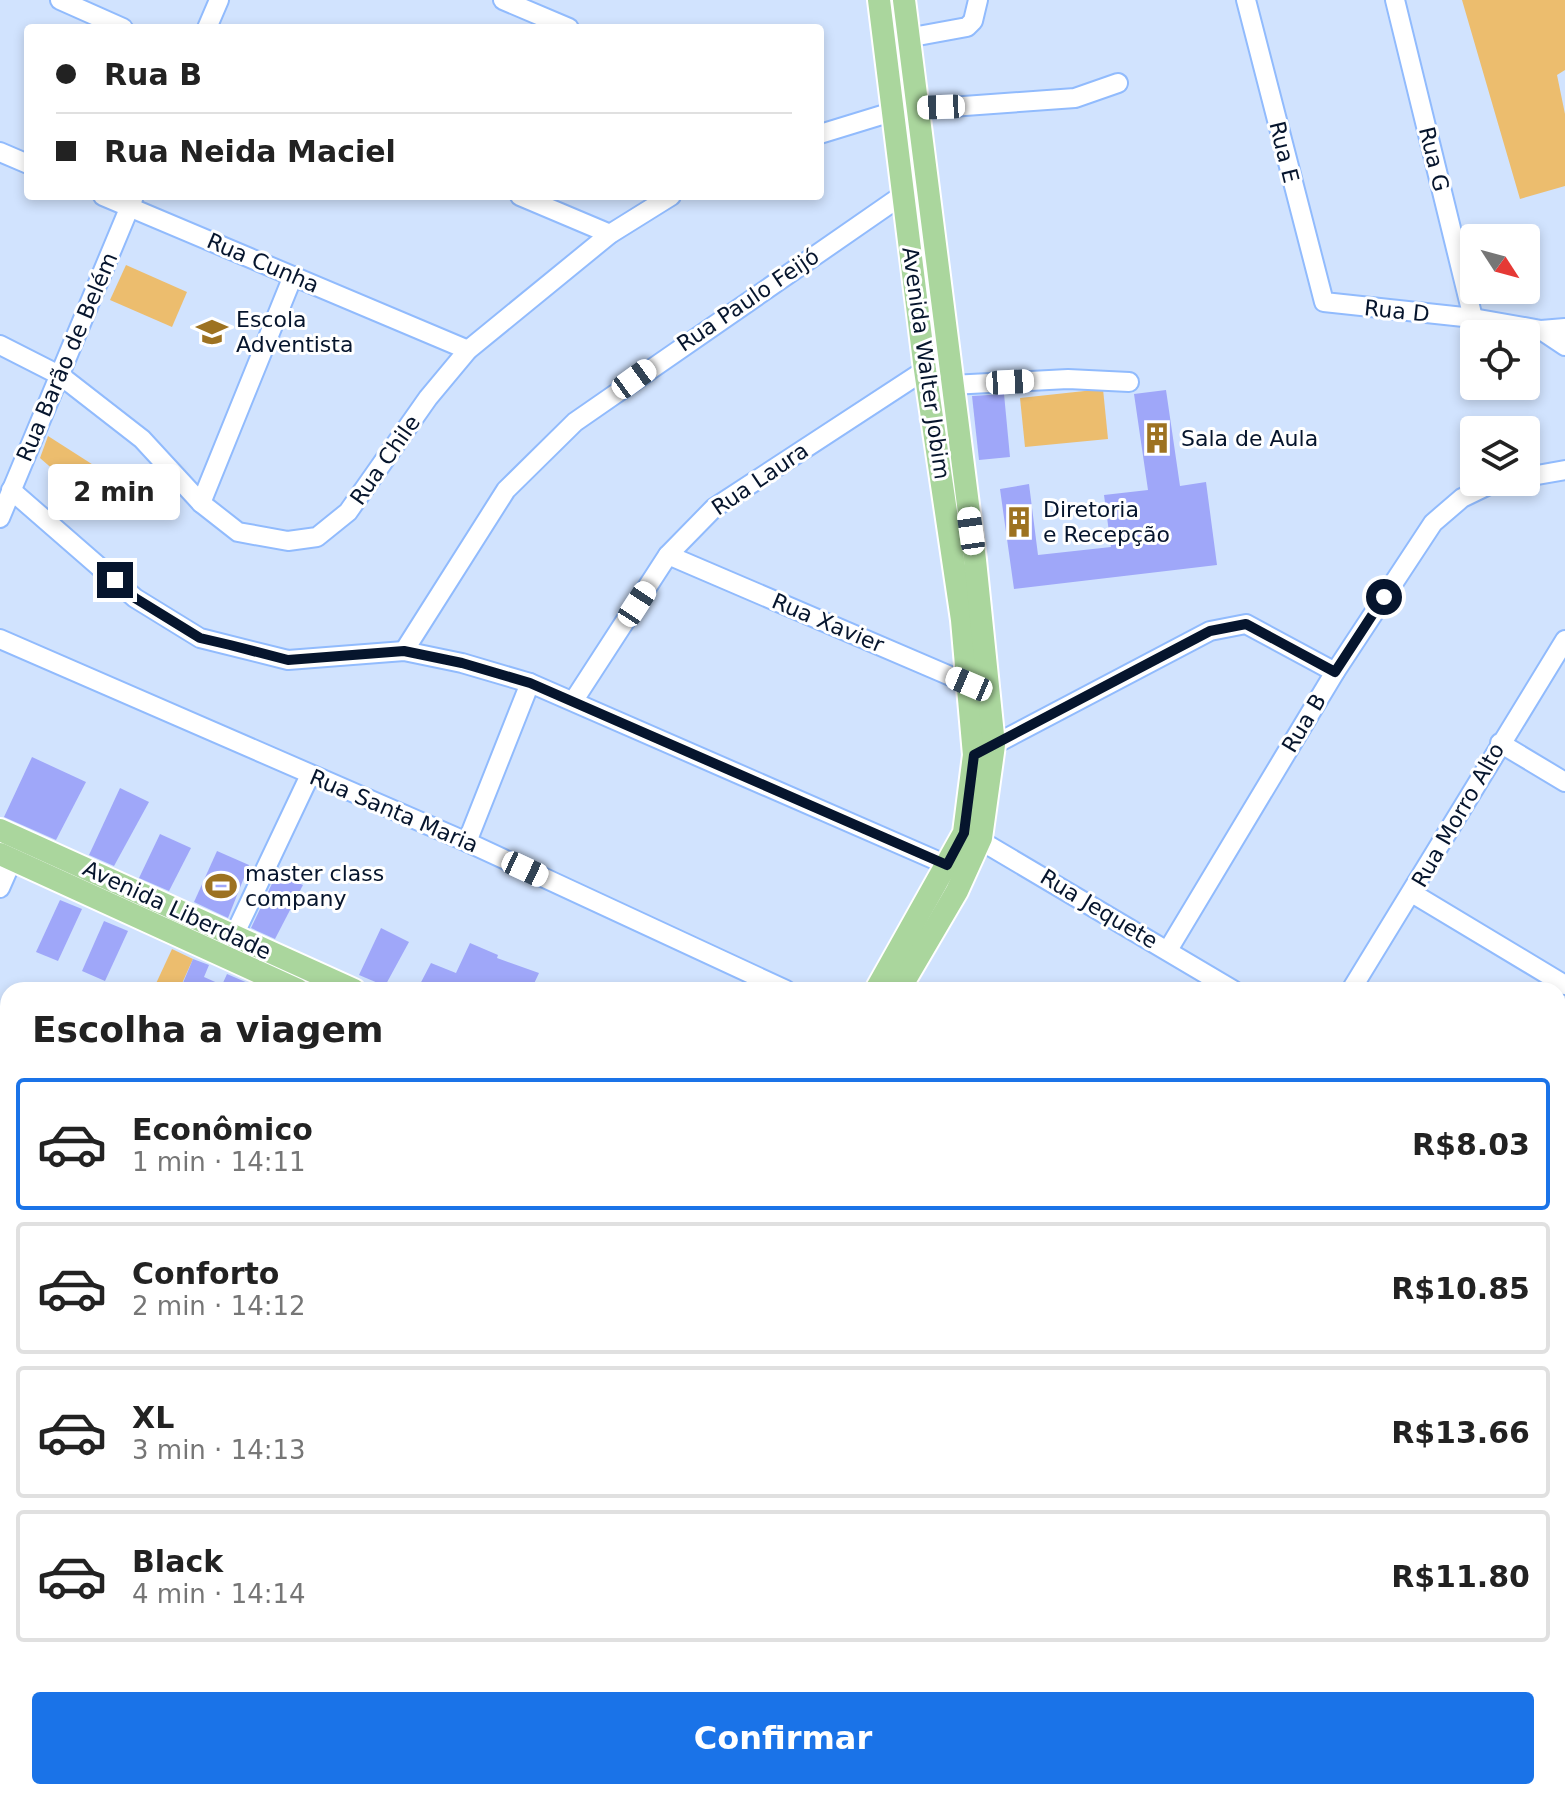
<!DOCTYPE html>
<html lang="pt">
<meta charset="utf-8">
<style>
:root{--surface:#fff;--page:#f2f2f2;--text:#222;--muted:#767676;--line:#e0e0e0;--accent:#1a73e8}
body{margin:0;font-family:"DejaVu Sans",sans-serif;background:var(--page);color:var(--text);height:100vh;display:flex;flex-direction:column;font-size:30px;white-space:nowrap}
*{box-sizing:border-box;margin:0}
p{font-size:26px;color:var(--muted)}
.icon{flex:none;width:44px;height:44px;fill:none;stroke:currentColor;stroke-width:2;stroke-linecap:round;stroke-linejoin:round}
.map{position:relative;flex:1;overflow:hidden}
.panel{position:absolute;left:0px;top:982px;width:1566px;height:818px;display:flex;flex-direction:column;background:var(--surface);border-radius:24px 24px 0 0;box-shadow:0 4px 12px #0003}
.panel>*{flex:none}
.banner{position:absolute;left:24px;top:24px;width:800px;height:176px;border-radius:8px;box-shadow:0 4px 12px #0003;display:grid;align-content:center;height:176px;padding:0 32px;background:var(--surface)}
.needle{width:52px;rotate:126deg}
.controls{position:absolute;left:1460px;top:224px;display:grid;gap:16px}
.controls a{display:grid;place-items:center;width:80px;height:80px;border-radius:8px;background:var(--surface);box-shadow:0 4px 12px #0003;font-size:40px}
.end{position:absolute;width:36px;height:36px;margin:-18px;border:10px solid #06152d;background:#fff;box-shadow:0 0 0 4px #fff}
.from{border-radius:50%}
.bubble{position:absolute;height:56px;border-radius:8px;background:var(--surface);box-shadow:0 4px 12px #0003;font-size:26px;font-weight:600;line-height:56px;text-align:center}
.car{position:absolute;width:24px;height:48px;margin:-24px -12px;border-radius:10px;box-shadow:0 0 6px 2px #0007;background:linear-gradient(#fff 24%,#345 0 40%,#fff 0 76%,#345 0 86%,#fff 0)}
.banner b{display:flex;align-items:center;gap:28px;height:76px;font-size:30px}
.banner b+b{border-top:2px solid var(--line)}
.banner i{width:20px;height:20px;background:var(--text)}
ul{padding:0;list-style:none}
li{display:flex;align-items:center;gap:24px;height:132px;margin:0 16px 12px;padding:0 16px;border:4px solid var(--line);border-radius:8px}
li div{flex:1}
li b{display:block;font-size:30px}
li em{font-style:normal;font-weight:600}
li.current{border-color:var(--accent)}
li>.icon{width:72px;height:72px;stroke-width:1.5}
h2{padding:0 32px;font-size:36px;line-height:96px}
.cta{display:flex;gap:16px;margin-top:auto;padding:16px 32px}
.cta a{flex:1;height:92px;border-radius:8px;background:var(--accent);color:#fff;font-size:32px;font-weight:600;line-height:92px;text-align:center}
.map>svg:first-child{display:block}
</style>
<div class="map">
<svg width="1565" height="1799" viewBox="0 0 1565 1799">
<rect width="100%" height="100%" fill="#d1e3fe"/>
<g fill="#ecbd6e">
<polygon points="1462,0 1565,0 1565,70 1557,75 1565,114 1565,186 1520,199"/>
<polygon points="126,265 187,292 172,327 110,300"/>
<polygon points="1103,389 1108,439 1025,447 1020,398"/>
<polygon points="48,436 98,468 81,494 40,458"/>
<polygon points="172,949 193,959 179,990 153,990"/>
</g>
<g fill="#9fa7f9">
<polygon points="1166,390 1180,486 1206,482 1217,565 1014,589 1000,489 1029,484 1038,555 1111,547 1104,495 1148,490 1134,394"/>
<polygon points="1004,394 1010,457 979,460 972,396"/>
<polygon points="32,757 86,782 56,840 4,817"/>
<polygon points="120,788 149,802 114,866 89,855"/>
<polygon points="160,834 191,848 169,891 139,878"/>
<polygon points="217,851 249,865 228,918 194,902"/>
<polygon points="277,873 303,885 275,939 251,928"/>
<polygon points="60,900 82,909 58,961 36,952"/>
<polygon points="104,921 128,931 105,981 82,971"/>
<polygon points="381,928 409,942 385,986 359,975"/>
<polygon points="470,943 498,955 497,958 539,973 531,990 417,990 431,963 456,973"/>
<polygon points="193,959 209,965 204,977 222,985 227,974 264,990 180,990"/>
</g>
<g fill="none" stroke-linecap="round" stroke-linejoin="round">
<defs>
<g id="minor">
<polyline points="60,0 123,28"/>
<polyline points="503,0 569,28"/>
<polyline points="1246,0 1324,302 1473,318 1541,330 1565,328"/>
<polyline points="1395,0 1473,318"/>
<polyline points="207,28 219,0"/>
<polyline points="907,38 967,27 973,21 978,0"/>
<polyline points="820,134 895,111 1075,98 1118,83"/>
<polyline points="0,152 28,164"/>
<polyline points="103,196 468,350"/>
<polyline points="520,196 610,234"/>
<polyline points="1541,330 1565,346"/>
<polyline points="0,345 61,376 142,439 201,503 238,532 288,541 317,537 348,512 428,398 468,350 610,234 671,196"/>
<polyline points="951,385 1068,379 1129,382"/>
<polyline points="1526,477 1565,470"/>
<polyline points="11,490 135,598 200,638 288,660 404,651 462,663 530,683 947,865"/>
<polyline points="201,503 293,276"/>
<polyline points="0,518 133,199"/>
<polyline points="668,555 969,684 979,682"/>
<polyline points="0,639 467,842 786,990"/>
<polyline points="404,651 506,490 575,422 904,194 925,186"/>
<polyline points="574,700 668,555 714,508 925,370"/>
<polyline points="1500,743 1565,782"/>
<polyline points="984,750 1210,631 1246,624 1335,672"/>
<polyline points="971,835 1233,990"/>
<polyline points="467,842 530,683"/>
<polyline points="0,888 18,847"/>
<polyline points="1412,893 1565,985"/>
<polyline points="229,946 310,775"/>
<polyline points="1168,950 1335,672 1433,523 1462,498 1495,482"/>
<polyline points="1351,990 1565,640"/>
<polyline points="0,1082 8,1085"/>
<polyline points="1558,1187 1565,1192"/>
<polyline points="1558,1261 1565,1260"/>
<polyline points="0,1304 8,1278"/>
<polyline points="1558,1438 1565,1437"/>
<polyline points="0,1492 8,1496"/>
<polyline points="1558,1620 1565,1616"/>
<polyline points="0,1713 8,1716"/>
<polyline points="178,1792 194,1799"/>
<polyline points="687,1792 702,1799"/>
<polyline points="1035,1792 1037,1799"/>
<polyline points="1223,1792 1224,1799"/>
<polyline points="31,1799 33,1792"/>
</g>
<g id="major">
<polyline points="0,830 354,990"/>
<polyline points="0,854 298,990"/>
<polyline points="876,990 964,833 974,755 962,620 925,370 879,0"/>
<polyline points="899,990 957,891 981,838 994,745 975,560 904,0"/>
<polyline points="1405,1792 1406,1799"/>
<polyline points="1430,1792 1432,1799"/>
<polyline points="325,1799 328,1792"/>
</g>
</defs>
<use href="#minor" stroke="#91bbfd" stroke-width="22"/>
<use href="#major" stroke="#fff" stroke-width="26"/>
<use href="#minor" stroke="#fff" stroke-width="18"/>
<use href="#major" stroke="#aad69d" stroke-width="22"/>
</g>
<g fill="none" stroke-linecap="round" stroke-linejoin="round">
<polyline stroke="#06152d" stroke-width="10" points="115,580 135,598 200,638 230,645 288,660 404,651 462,663 530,683 947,865 964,833 974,755 1210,631 1246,624 1335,672 1384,597"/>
</g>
<defs>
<symbol id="school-bare" viewBox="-9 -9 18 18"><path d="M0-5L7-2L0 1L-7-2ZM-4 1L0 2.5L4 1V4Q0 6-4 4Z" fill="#9d7221" stroke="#fff" stroke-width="2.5" paint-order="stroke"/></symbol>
<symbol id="building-bare" viewBox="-9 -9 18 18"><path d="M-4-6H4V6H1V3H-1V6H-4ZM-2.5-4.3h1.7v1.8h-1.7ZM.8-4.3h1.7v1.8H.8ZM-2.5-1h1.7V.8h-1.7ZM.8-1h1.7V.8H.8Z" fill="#9d7221" stroke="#fff" stroke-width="2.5" paint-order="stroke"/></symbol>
<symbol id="stadium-bare" viewBox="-9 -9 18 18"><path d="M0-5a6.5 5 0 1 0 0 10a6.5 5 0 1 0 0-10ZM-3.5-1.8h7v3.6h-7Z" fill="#9d7221" stroke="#fff" stroke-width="2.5" paint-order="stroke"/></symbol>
</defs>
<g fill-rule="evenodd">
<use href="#school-bare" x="190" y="310" width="44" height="44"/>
<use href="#building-bare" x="1135" y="416" width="44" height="44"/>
<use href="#building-bare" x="997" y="500" width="44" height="44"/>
<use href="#stadium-bare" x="199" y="864" width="44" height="44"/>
</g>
<g text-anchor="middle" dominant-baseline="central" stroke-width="6" stroke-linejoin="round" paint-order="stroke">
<g font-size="22" fill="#06152d" stroke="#fff">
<text transform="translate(1284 152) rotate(76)">Rua E</text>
<text transform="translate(1434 159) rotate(76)">Rua G</text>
<text transform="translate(263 263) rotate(23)">Rua Cunha</text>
<text transform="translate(748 300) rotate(-34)">Rua Paulo Feijó</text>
<text transform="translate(1397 311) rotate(6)">Rua D</text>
<text transform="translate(67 357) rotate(-67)">Rua Barão de Belém</text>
<text transform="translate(926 363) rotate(82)">Avenida Walter Jobim</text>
<text transform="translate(385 460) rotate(-55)">Rua Chile</text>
<text transform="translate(760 479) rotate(-34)">Rua Laura</text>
<text transform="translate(828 623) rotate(23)">Rua Xavier</text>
<text transform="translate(1304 723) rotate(-59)">Rua B</text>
<text transform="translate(394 811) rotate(23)">Rua Santa Maria</text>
<text transform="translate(1458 815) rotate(-60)">Rua Morro Alto</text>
<text transform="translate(1099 909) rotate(31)">Rua Jequete</text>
<text transform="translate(177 910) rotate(25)">Avenida Liberdade</text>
</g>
<g font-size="22" fill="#06152d" stroke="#fff" text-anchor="start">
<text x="236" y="319">Escola<tspan x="236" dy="25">Adventista</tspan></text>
<text x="1181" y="438">Sala de Aula</text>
<text x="1043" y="509">Diretoria<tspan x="1043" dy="25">e Recepção</tspan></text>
<text x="245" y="873">master class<tspan x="245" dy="25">company</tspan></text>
</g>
</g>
</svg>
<div class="controls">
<a><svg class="needle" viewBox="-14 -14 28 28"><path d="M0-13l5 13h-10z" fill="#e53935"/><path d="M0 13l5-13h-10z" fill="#767676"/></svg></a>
<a><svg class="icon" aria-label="locate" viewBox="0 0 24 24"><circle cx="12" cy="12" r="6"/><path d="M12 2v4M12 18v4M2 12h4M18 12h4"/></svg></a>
<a><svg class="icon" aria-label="layers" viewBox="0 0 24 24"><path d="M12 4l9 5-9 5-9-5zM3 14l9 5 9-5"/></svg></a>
</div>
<i class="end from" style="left:1384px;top:597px"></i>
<i class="end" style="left:115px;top:580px"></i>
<div class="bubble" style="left:48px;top:464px;width:132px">2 min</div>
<i class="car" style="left:941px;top:107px;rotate:268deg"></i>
<i class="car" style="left:634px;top:379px;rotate:54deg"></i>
<i class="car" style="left:1010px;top:382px;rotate:87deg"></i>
<i class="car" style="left:971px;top:531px;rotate:352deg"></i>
<i class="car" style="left:637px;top:604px;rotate:33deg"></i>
<i class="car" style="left:969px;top:684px;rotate:293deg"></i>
<i class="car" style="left:525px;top:869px;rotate:115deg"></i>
<div class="banner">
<b><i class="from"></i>Rua B</b>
<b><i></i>Rua Neida Maciel</b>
</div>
<section class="panel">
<h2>Escolha a viagem</h2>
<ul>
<li class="current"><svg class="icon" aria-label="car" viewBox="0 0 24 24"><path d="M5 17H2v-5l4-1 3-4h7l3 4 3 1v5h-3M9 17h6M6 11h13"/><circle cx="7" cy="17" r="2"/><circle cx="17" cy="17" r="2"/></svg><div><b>Econômico</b><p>1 min · 14:11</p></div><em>R$8.03</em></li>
<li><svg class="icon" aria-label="car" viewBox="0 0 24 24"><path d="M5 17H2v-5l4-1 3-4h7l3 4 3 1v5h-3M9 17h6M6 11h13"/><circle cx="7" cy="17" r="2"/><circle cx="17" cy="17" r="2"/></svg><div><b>Conforto</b><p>2 min · 14:12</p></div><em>R$10.85</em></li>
<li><svg class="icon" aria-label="car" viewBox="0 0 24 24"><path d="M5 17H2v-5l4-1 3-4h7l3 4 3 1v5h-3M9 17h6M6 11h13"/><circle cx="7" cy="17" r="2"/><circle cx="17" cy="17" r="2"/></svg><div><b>XL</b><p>3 min · 14:13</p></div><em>R$13.66</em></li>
<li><svg class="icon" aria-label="car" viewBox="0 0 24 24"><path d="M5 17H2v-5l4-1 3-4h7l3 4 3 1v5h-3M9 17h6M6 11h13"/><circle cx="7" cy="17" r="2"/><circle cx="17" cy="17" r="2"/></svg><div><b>Black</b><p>4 min · 14:14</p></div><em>R$11.80</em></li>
</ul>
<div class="cta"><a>Confirmar</a></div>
</section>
</div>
